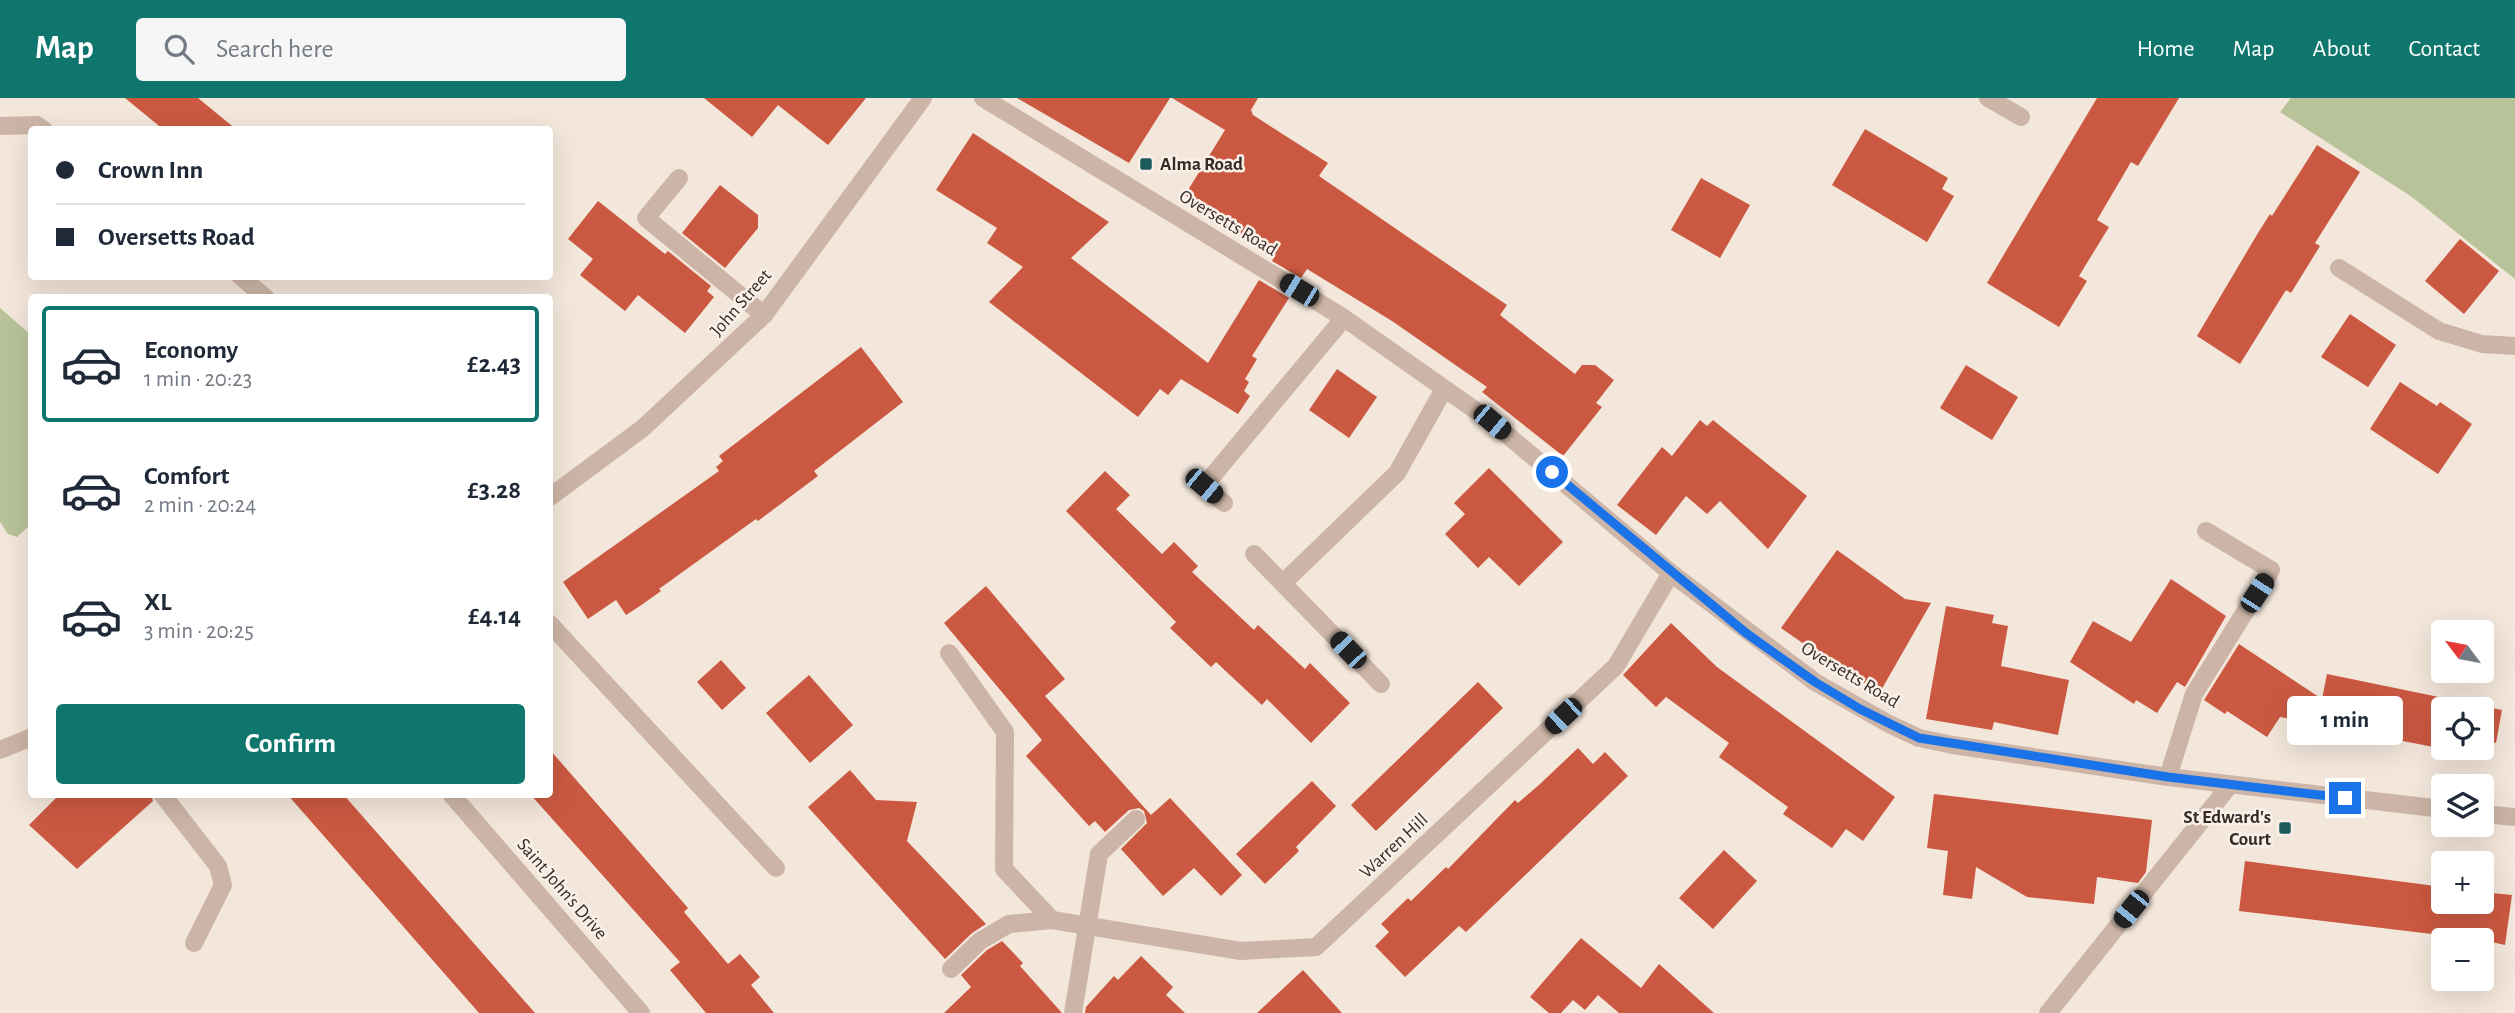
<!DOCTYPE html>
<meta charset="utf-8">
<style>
:root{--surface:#fff;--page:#f6f6f7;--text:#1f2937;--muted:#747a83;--line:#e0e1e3;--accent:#0f766e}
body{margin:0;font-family:"Alegreya Sans",sans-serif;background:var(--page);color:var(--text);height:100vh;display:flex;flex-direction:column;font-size:26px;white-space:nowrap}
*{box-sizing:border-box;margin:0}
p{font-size:23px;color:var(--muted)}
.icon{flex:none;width:38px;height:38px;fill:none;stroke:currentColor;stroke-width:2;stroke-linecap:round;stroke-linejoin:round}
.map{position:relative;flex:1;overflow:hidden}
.side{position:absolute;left:28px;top:196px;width:525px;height:504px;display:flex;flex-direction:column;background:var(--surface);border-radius:7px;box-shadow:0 7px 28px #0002}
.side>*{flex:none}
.top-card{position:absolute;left:28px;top:28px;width:525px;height:154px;border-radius:7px;box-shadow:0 7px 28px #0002;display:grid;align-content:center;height:154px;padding:0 28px;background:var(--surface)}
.needle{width:46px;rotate:302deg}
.tools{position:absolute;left:2431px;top:522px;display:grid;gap:14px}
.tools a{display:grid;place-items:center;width:63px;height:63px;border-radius:7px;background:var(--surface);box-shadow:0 7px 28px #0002;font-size:35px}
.end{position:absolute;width:32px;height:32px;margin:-16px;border:9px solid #1a73e8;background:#fff;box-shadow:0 0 0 4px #fff}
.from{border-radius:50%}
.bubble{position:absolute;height:49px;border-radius:7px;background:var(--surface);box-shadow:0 7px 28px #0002;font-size:23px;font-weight:700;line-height:49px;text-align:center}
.car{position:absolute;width:21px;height:42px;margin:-21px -10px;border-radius:9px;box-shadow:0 0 5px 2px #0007;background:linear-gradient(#222 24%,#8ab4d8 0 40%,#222 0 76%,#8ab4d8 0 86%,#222 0)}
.top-card b{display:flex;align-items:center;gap:24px;height:66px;font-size:26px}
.top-card b+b{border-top:2px solid var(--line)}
.top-card i{width:18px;height:18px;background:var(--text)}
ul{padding:12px 0 0;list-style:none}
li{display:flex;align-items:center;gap:21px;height:116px;margin:0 14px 10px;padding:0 14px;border:4px solid transparent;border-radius:7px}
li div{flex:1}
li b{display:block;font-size:26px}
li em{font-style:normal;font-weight:700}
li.on{border-color:var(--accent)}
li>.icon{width:63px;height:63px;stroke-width:1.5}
.cta{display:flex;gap:14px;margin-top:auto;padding:14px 28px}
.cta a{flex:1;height:80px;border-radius:7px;background:var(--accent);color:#fff;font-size:28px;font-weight:700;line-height:80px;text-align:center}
header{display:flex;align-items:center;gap:42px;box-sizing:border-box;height:98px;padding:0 35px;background:var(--accent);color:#fff}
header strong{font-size:33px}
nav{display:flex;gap:38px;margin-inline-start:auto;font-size:24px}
.search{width:490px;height:63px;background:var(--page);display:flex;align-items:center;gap:18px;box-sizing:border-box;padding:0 24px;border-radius:7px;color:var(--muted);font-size:26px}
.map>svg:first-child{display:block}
</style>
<header>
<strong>Map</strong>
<div class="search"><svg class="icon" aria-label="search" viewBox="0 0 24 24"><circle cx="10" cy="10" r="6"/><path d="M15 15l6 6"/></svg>Search here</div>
<nav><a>Home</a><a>Map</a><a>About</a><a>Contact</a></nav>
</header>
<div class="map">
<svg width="2515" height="915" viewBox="0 0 2515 915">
<rect width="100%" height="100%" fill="#f3e6db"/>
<g fill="#b8c39a">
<polygon points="2291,0 2515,0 2515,181 2412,99 2280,14"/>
<polygon points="0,210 31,237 31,426 17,439 8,436 0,424"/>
</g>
<g fill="#cb5941" fill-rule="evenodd">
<polygon points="125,0 198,0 237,32 164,32"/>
<polygon points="704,0 866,0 828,47 778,7 752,39"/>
<polygon points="1017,0 1170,0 1129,65"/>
<polygon points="1172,0 1258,0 1251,12 1253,17 1328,65 1319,78 1507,207 1500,217 1575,276 1582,267 1595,267 1614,282 1596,305 1602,309 1563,358 1482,294 1487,289 1392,223 1307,171 1301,180 1272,163 1275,157 1237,133 1239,130 1185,97 1225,32"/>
<polygon points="2097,0 2179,0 2138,68 2131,64 2097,122 2109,129 2079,178 2087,183 2059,229 1987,185"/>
<polygon points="1865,31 1948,80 1942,91 1954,98 1927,144 1832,87"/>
<polygon points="973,35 1109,124 1071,160 1208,265 1259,182 1289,200 1252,258 1257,261 1245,281 1249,284 1244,293 1250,298 1238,316 1181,281 1168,297 1160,291 1138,319 989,204 1023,169 987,145 997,130 936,92"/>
<polygon points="2317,47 2360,74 2315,145 2320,148 2291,195 2286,192 2240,266 2197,238 2258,135 2270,116 2272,118"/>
<polygon points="1701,80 1750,107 1720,160 1671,132"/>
<polygon points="720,87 758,117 758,130 725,170 682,135"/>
<polygon points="598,103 665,156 668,153 711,188 707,193 714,199 685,235 638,197 625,213 580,177 593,161 568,141"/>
<polygon points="2460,141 2499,173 2464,216 2425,183"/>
<polygon points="2350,216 2396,247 2368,289 2321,259"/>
<polygon points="861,249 903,304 814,373 818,378 758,423 756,421 659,491 661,493 640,508 626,517 616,502 588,521 563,484 719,373 716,369 723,363 719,358"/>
<polygon points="1966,267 2018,299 1992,342 1940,310"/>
<polygon points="1337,271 1377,299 1349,340 1309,312"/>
<polygon points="2400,284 2437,308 2440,304 2472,326 2438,376 2370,331"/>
<polygon points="1700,322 1707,328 1713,322 1807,398 1768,451 1720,403 1707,416 1686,398 1656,437 1617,407 1662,349 1672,358"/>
<polygon points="1489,370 1563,444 1519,488 1489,459 1478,470 1445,436 1465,416 1454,405"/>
<polygon points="1105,373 1130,397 1116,411 1162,456 1174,444 1198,468 1192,474 1254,532 1258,527 1305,571 1310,565 1350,605 1311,645 1267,601 1262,607 1216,564 1211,569 1170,530 1176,524 1066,413"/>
<polygon points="1837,452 1905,501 1931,505 1880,594 1834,567 1781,530"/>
<polygon points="2171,481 2226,518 2185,589 2177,584 2157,615 2136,602 2134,606 2070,564 2093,523 2131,544"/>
<polygon points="986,488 1065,581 1045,598 1151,717 1170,700 1242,777 1221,798 1194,770 1163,798 1121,751 1147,725 1144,713 1139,710 1129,712 1105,734 1095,723 1089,728 1026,658 1042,642 944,525"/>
<polygon points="1946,508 1994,517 1992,525 2008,528 2001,568 2069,582 2058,637 1994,624 1992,632 1926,621"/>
<polygon points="1671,525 1717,569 1895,699 1863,743 1846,731 1832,750 1783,716 1788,709 1719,659 1729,645 1666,599 1656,609 1623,577"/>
<path d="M2239,546L2322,601L2327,576L2502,612L2496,645L2488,643L2485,659L2280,619L2267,639L2227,613L2225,616L2204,602ZM2443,611H2482V649H2443Z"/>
<polygon points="721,562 746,590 722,612 697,584"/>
<polygon points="809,577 853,627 810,665 766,615"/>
<polygon points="1478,584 1503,610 1376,733 1351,707"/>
<polygon points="1578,650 1593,666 1605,654 1628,678 1466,834 1459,828 1405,879 1375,848 1389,834 1381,826 1408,800 1411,803 1446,769 1448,771 1515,702 1518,705 1540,686"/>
<polygon points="550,652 688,810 684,814 728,866 740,856 760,879 751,887 774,915 706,915 670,872 680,864 530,696 550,696"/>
<polygon points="850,672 876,702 917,704 907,743 986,826 972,835 945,861 808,709"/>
<polygon points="1312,683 1336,708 1296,749 1299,753 1265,786 1236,756"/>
<polygon points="60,696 151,696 153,703 77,771 29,727"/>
<polygon points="287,696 343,696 535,915 479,915"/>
<polygon points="1934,696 2152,722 2146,774 2138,785 2097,779 2094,806 2027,799 1976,769 1972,801 1943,797 1948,753 1927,750"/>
<polygon points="1724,752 1757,783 1713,831 1679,800"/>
<polygon points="2245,763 2443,789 2443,803 2482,803 2482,794 2512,797 2505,847 2482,842 2239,813"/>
<polygon points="1581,840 1641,890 1659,866 1714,915 1619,915 1598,897 1585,912 1573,902 1561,915 1549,915 1530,899"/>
<polygon points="1002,843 1023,865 1020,868 1062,915 944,915 971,889 961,877 987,852"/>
<polygon points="1141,858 1173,889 1166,897 1185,915 1085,915 1086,909 1114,878 1118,882"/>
<polygon points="1303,872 1342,915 1257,915"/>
</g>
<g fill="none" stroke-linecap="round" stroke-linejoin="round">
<g stroke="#ccb5a6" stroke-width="18">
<polyline points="983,0 1344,220 1492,324 1671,475 1815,584 1889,626 1919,640 1953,647 2168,679 2443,711"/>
<polyline points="1988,0 2021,19"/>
<polyline points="0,28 37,27 44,32"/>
<polyline points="679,80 646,120 764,217"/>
<polyline points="2339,170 2439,233 2482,246 2515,248"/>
<polyline points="240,178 266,200"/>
<polyline points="550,399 643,330 764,217 923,0"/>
<polyline points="1224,405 1204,388 1344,220"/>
<polyline points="1254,456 1381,586"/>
<polyline points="1283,485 1397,375 1444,291"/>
<polyline points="550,526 776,770"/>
<polyline points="949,555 1005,634 1004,771 1052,822"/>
<polyline points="0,652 32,639"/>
<polyline points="2168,679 2194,596 2271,472 2206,433"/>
<polyline points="162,696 218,768 223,787 194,845"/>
<polyline points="451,696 641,915"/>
<polyline points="2482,716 2515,719"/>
<polyline points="951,871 980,843 1009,826 1052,822 1241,853 1316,849 1616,568 1671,475"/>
<polyline points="1073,915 1099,756 1136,721"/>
<polyline points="2048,915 2230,687"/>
</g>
</g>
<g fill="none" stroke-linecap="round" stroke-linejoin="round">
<polyline stroke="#1a73e8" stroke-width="9" points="1552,374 1746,535 1815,584 1860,611 1919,640 2168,679 2345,700"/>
</g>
<g fill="#1b5b5a" stroke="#faf0e8" stroke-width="2.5">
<rect x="1139" y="59" width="14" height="14" rx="3.5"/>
<rect x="2278" y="723" width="14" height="14" rx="3.5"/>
</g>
<g text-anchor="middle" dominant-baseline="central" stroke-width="5" stroke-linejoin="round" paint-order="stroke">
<g font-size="19" font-weight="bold" fill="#372b28" stroke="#faf0e8" text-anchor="start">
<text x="1160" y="66">Alma Road</text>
<text x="2271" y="719" text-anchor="end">St Edward's<tspan x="2271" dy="22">Court</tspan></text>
</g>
<g font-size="19" fill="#372b28" stroke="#faf0e8">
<text transform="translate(1228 125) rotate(31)">Oversetts Road</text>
<text transform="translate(741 205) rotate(-49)">John Street</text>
<text transform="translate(1850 577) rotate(31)">Oversetts Road</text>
<text transform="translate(1394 748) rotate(-43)">Warren Hill</text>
<text transform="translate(562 791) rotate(49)">Saint John's Drive</text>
</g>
</g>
</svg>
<div class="tools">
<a><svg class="needle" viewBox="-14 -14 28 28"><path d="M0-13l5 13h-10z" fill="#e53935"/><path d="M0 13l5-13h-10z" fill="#747a83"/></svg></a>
<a><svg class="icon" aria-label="locate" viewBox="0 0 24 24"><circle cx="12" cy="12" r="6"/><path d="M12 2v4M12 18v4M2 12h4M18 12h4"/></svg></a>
<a><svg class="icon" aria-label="layers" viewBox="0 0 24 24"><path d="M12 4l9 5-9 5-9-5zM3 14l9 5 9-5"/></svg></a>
<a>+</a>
<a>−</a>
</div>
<i class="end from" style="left:1552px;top:374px"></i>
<i class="end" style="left:2345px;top:700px"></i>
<div class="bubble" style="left:2287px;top:598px;width:116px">1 min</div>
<i class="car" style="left:1299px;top:192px;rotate:301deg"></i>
<i class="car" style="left:1492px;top:324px;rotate:130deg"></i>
<i class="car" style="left:1204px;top:388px;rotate:130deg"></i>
<i class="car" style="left:2257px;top:495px;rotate:33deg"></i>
<i class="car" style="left:1348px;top:552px;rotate:316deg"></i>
<i class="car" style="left:1563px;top:618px;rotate:227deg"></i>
<i class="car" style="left:2131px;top:811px;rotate:219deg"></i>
<div class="top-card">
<b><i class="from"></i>Crown Inn</b>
<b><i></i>Oversetts Road</b>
</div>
<section class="side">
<ul>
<li class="on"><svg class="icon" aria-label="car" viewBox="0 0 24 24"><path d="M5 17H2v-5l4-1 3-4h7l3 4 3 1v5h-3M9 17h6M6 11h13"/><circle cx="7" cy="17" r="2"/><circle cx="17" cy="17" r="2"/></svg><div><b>Economy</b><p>1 min · 20:23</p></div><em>£2.43</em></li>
<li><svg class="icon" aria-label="car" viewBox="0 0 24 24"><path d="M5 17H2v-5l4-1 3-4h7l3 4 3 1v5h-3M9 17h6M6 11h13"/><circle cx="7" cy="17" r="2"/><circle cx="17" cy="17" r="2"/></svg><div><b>Comfort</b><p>2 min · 20:24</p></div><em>£3.28</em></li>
<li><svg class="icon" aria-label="car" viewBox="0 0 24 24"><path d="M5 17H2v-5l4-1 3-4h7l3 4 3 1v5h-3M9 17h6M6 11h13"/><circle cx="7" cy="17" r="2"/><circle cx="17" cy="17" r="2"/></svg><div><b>XL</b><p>3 min · 20:25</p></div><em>£4.14</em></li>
</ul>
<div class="cta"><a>Confirm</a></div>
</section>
</div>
